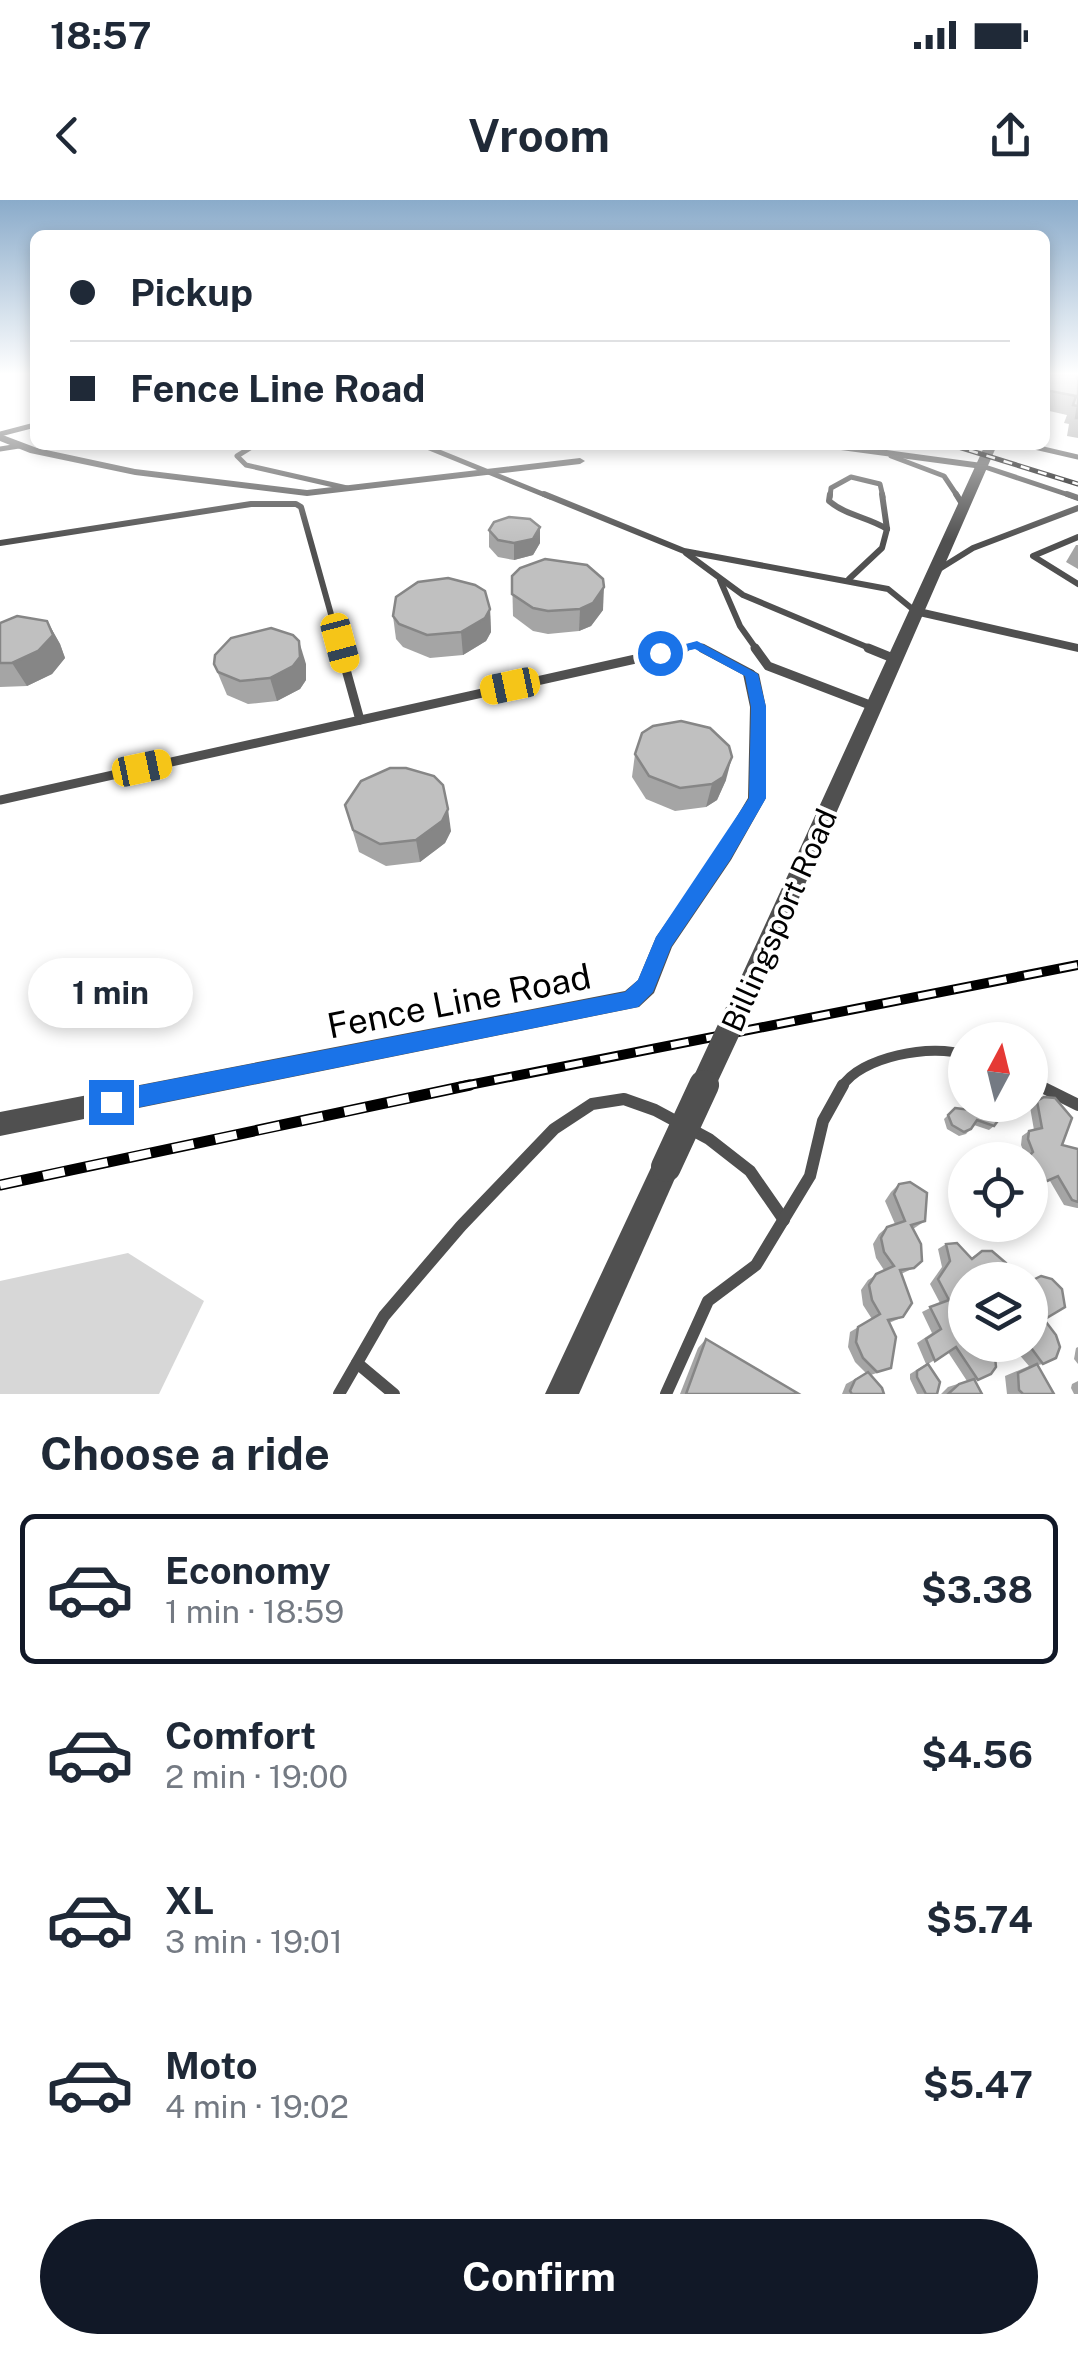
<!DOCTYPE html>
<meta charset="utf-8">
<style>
:root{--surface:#fff;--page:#f6f6f7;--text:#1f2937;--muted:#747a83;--line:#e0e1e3;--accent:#111827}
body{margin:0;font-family:"Public Sans",sans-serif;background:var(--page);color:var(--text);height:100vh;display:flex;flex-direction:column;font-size:38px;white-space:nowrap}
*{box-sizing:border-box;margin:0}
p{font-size:32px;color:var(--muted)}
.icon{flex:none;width:55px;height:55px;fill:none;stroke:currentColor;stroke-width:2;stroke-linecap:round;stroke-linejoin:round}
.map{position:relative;height:1194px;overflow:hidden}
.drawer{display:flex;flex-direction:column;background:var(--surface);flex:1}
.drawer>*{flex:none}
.banner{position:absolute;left:30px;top:30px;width:1020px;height:220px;border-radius:15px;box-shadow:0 5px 15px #0003;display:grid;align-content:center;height:220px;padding:0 40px;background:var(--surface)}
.needle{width:65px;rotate:7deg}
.fabs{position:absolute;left:948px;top:822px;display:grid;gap:20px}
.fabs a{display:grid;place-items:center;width:100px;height:100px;border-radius:50%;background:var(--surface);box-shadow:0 5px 15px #0003;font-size:50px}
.end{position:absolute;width:45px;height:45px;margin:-22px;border:12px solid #1a73e8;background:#fff;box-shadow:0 0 0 5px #fff}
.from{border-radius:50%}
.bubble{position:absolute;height:70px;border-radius:35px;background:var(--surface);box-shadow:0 5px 15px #0003;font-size:32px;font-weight:700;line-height:70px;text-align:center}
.car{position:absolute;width:30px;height:60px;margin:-30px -15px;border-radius:12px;box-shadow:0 0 8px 2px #0007;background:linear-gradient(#f5c518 24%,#345 0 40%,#f5c518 0 76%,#345 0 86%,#f5c518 0)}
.banner b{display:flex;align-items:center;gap:35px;height:95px;font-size:38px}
.banner b+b{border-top:2px solid var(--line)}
.banner i{width:25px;height:25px;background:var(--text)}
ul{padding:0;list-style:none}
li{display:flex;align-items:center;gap:30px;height:150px;margin:0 20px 15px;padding:0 20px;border:5px solid transparent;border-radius:15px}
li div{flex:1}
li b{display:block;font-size:38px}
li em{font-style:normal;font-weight:700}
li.active{border-color:var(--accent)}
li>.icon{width:90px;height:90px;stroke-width:1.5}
h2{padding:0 40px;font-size:45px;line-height:120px}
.primary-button{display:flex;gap:20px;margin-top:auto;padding:20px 40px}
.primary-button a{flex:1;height:115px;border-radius:60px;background:var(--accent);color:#fff;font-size:40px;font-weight:700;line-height:115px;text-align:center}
.status{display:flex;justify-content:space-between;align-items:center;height:70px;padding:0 50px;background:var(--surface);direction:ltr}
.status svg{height:28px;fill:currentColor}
header{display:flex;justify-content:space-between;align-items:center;height:130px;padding:0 40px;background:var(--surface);font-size:45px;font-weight:700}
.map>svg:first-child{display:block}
</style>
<div class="status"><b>18:57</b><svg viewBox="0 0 49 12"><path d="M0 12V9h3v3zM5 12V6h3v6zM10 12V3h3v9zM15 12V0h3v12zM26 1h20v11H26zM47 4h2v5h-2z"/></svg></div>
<header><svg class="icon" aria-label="back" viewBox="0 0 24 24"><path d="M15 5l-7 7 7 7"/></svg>Vroom<svg class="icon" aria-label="share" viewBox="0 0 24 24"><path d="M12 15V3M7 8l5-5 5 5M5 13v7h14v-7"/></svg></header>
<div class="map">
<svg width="1078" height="1194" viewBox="0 0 1078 1194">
<rect width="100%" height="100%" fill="#fff"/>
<polygon fill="#d7d7d7" points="128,1053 204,1101 159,1194 0,1194 0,1081"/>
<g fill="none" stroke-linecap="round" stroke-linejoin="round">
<g stroke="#505050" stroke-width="5">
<polyline points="0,234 35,225"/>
<polyline points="255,245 237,256 246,265 347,288"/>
<polyline points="422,245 550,297"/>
<polyline points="1026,245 1078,257"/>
<polyline points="0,249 19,246"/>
<polyline points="891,256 944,276 958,297"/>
<polyline points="982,266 1075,297"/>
<polyline points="830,297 831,288 851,277 880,284 883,297"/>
</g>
<g stroke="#505050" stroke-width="6">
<polyline points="544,294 684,351 888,389 915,411"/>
<path d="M830,294L829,301C847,316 868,317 887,329"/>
<polyline points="882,294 887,329"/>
<polyline points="956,294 964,307"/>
<polyline points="1067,294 1078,298"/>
<polyline points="1078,337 1033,356 1078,384"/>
<polyline points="0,343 251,304 296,304 301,307 341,450"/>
<polyline points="686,353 743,395 874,450"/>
<polyline points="936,371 973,348 1078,308"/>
<polyline points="849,379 882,348 887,329"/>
<polyline points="720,380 740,426 757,450"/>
<polyline points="674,450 697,445 707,450"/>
</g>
<g stroke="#505050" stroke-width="9">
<polyline points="340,448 360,520"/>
<polyline points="702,448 751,474"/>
<polyline points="755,448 768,466 875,507"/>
<polyline points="868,448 895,459"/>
<polyline points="0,600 685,448"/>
</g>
<g stroke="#505050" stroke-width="10">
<polyline points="1030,881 1043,887"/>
<path d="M842,887C859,857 933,843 965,855"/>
</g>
<g stroke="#505050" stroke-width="12">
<polyline points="1038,885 1078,905"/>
<polyline points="357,1163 394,1194"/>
<polyline points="339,1194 384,1116 461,1026 554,929 592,904 624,899 655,910 709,939 750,971 784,1020"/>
<polyline points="666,1194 708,1101 756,1065 810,976 823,921 843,885"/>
</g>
<g fill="#505050" fill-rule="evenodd">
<polygon points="0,234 37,248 135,269 307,290 580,258 585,261 580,264 307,296 135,275 30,253 0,241"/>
<polygon points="821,245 850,245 982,263 987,266 982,269 826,248"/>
<polygon points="915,407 1078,444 1078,452 910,414 910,408"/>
<polygon points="751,469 759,474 766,507 766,598 731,660 672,747 654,793 639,807 0,936 0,912 625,791 638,780 656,737 717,650 748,598 750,507 743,474"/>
</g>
<g fill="#505050" fill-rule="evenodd">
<polygon points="985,245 997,245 755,799 752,807 743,810 734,807 731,799"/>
<polygon points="666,953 676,957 680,967 579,1194 545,1194 656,957"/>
</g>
<defs>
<polyline id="rail-far2" points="952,245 1078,284"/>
<polyline id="rail-far1" points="459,887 1078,765"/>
<polyline id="rail" points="0,985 470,885"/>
</defs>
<use href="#rail-far2" stroke="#000" stroke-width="5"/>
<use href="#rail-far1" stroke="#000" stroke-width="10"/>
<use href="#rail" stroke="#000" stroke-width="11"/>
<use href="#rail-far2" stroke="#fff" stroke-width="2.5" stroke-dasharray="9" stroke-linecap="butt"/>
<use href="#rail-far1" stroke="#fff" stroke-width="6" stroke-dasharray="18" stroke-linecap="butt"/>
<use href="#rail" stroke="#fff" stroke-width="8" stroke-dasharray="22" stroke-linecap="butt"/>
<polyline stroke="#505050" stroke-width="24" points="702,887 743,799"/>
<polyline stroke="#505050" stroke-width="30" points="666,967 704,885"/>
</g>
<g fill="#a5a5a5">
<polygon points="1047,174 1078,174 1078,238 1067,236 1069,224 1064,223 1067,215 1045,210 1045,178"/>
<polygon points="489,330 540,343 533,355 514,360 498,357 489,347"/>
<polygon points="1076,345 1078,345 1078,369 1066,362"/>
<polygon points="512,376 603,410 591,426 579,431 548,434 533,431 513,416"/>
<polygon points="490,409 491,432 486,441 463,455 430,458 403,447 396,439 393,416"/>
<polygon points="47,421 60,444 65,458 52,474 27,486 0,487 0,423"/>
<polygon points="214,464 306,464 306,480 300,489 277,501 248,504 227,495"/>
<polygon points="635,554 726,580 717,600 706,607 675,611 646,599 632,577"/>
<polygon points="345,605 451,631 445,643 420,662 386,666 359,652"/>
<polygon points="963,869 965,870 965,895 953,883"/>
<polygon points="1037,901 1062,945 1078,949 1078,1008 1077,1008 1064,1005 1050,981 1032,989 1030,987 1030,960 1023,960 1026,957 1021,945 1022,936 1029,931 1034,930 1030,907"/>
<polygon points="955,908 994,926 989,930 974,925 966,934 959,936 947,929 944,919"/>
<polygon points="899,984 925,1021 913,1029 914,1068 901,1074 903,1117 889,1123 891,1168 871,1175 884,1194 842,1194 846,1184 866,1173 855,1162 848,1147 850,1132 872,1119 863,1105 861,1090 868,1080 884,1070 876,1058 873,1044 879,1034 887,1027 895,1024 885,1001 891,992"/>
<polygon points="946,1044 971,1058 982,1051 965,1080 991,1174 975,1181 982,1194 941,1194 948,1187 967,1181 948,1152 928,1164 937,1194 917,1194 910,1179 910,1174 926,1164 917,1143 932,1133 922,1112 940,1103 930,1084 942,1067 938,1049"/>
<polygon points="1041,1076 1062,1089 1044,1119 1043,1164 1038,1165 1054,1194 1007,1194 1005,1176 1029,1166 1017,1152 1015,1145 1030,1145 1032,1122 1030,1119 1030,1081"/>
<polygon points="706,1139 799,1194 680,1194 698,1148"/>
<polygon points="1078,1147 1078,1164 1074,1159 1076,1148"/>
<polygon points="1078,1181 1078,1194 1074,1194 1071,1188 1072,1184"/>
</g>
<g fill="#868686">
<polygon points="540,327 540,343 533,355 514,360 514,343"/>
<polygon points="604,387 603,410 591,426 579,431 580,409"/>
<polygon points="490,409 491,432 486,441 463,455 461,432"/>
<polygon points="47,421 60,444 65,458 52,474 27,486 12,463"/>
<polygon points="299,441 306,464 306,480 300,489 277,501 270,478"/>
<polygon points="732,557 726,580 717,600 706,607 712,584"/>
<polygon points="448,609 451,631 445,643 420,662 416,640"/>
</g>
<g fill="#c0c0c0" stroke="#868686" stroke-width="2.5">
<polygon points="1048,174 1078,174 1078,218 1076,218 1078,206 1073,205 1076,196 1045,190"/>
<polygon points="509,317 530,319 540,327 533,339 514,343 498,340 489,330 494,322"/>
<polygon points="545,359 587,365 603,379 604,387 593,403 580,409 548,411 533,408 512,394 512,376 520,368"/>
<polygon points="448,378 475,385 485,391 490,409 485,418 461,432 427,435 399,424 393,416 396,397 418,382"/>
<polygon points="17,416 47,421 53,435 38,451 12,463 0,463 0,423"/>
<polygon points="271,428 293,435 299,441 300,457 293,466 270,478 240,481 218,472 214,464 215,455 231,438"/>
<polygon points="681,521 710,528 729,546 732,557 723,577 712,584 680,588 649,576 635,554 642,533 653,526"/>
<polygon points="390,568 406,568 434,576 443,585 448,609 442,621 416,640 380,644 353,630 345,605 361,581"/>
<polygon points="963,869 965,870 965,886 957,878"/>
<polygon points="1044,897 1055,898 1072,918 1062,945 1078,949 1078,1002 1072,1000 1058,976 1040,984 1030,977 1030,960 1025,960 1033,952 1028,939 1029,931 1042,928 1037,901"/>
<polygon points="955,908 1003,914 994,926 977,920 971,929 964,932 952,925 948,915"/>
<polygon points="910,982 927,993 925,1021 911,1025 921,1044 922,1061 914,1068 900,1070 912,1103 903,1117 888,1120 896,1137 891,1168 877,1172 863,1158 856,1142 858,1127 880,1114 872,1100 869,1085 876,1074 894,1066 884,1052 881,1038 887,1027 905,1021 894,994 899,984"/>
<polygon points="957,1043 972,1059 982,1051 992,1051 1006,1063 1010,1077 1006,1080 965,1080 965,1145 988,1145 995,1157 996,1167 991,1174 978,1180 956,1147 935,1161 926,1139 941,1129 930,1107 949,1100 938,1079 950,1061 946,1044"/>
<polygon points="1041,1076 1052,1079 1062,1089 1065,1107 1045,1119 1033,1096 1031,1081"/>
<polygon points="1043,1118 1056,1135 1060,1147 1056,1158 1043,1164 1029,1145 1030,1145 1030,1124"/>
<polygon points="706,1139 799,1194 686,1194"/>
<polygon points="928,1164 940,1182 937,1194 926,1194 917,1177 917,1171"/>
<polygon points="1037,1164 1054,1194 1023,1194 1019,1190 1018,1173"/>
<polygon points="868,1172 882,1188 884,1194 852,1194 850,1191 855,1180"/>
<polygon points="974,1179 982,1194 948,1194 959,1184"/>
</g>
<linearGradient id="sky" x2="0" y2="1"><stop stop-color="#8aabca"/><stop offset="0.51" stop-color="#fff"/><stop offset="1" stop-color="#fff" stop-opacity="0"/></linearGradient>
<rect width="1078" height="341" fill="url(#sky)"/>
<polygon fill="#1a73e8" points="697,441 758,474 766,507 766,598 730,660 671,747 653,792 638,807 111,913 104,910 100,902 104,894 111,891 625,792 638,780 656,737 749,598 751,507 745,476 695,449 660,457 653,453"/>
<g text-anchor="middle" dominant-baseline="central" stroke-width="8" stroke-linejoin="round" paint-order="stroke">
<g font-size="30" fill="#000" stroke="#fff">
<text transform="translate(779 720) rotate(-66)">Billingsport Road</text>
</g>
<g font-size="35" fill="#000" stroke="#fff">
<text transform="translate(459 801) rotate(-11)">Fence Line Road</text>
</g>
</g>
</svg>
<div class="fabs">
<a><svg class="needle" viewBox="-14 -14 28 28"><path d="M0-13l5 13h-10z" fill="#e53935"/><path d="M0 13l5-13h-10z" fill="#747a83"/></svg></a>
<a><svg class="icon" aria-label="locate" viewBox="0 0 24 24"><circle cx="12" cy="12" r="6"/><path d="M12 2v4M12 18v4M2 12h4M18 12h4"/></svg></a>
<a><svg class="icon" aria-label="layers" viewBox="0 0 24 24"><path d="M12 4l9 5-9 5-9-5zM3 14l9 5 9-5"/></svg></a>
</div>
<i class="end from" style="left:660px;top:453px"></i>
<i class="end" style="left:111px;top:902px"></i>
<div class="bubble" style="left:28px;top:758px;width:165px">1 min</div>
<i class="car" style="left:340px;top:443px;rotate:165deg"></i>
<i class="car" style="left:510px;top:486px;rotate:258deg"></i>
<i class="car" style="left:142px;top:568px;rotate:78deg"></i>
<div class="banner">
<b><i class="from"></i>Pickup</b>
<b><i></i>Fence Line Road</b>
</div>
</div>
<section class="drawer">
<h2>Choose a ride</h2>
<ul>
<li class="active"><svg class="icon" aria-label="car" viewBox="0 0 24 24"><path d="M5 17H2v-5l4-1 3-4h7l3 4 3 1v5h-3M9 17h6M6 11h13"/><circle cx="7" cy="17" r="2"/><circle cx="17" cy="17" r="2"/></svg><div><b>Economy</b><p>1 min · 18:59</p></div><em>$3.38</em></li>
<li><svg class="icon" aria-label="car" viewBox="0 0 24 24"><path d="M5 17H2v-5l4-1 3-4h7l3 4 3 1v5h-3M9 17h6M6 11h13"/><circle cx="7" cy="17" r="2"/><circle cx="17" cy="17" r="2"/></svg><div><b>Comfort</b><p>2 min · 19:00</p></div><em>$4.56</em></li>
<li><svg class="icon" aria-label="car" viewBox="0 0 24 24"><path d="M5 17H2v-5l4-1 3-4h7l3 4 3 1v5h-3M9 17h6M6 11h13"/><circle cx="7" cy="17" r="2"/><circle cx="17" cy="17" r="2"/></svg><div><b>XL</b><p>3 min · 19:01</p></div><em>$5.74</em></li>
<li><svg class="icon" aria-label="car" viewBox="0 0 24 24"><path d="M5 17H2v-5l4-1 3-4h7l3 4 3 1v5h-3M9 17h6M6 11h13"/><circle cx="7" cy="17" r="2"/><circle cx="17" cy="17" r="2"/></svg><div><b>Moto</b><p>4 min · 19:02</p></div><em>$5.47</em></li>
</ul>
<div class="primary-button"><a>Confirm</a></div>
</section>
